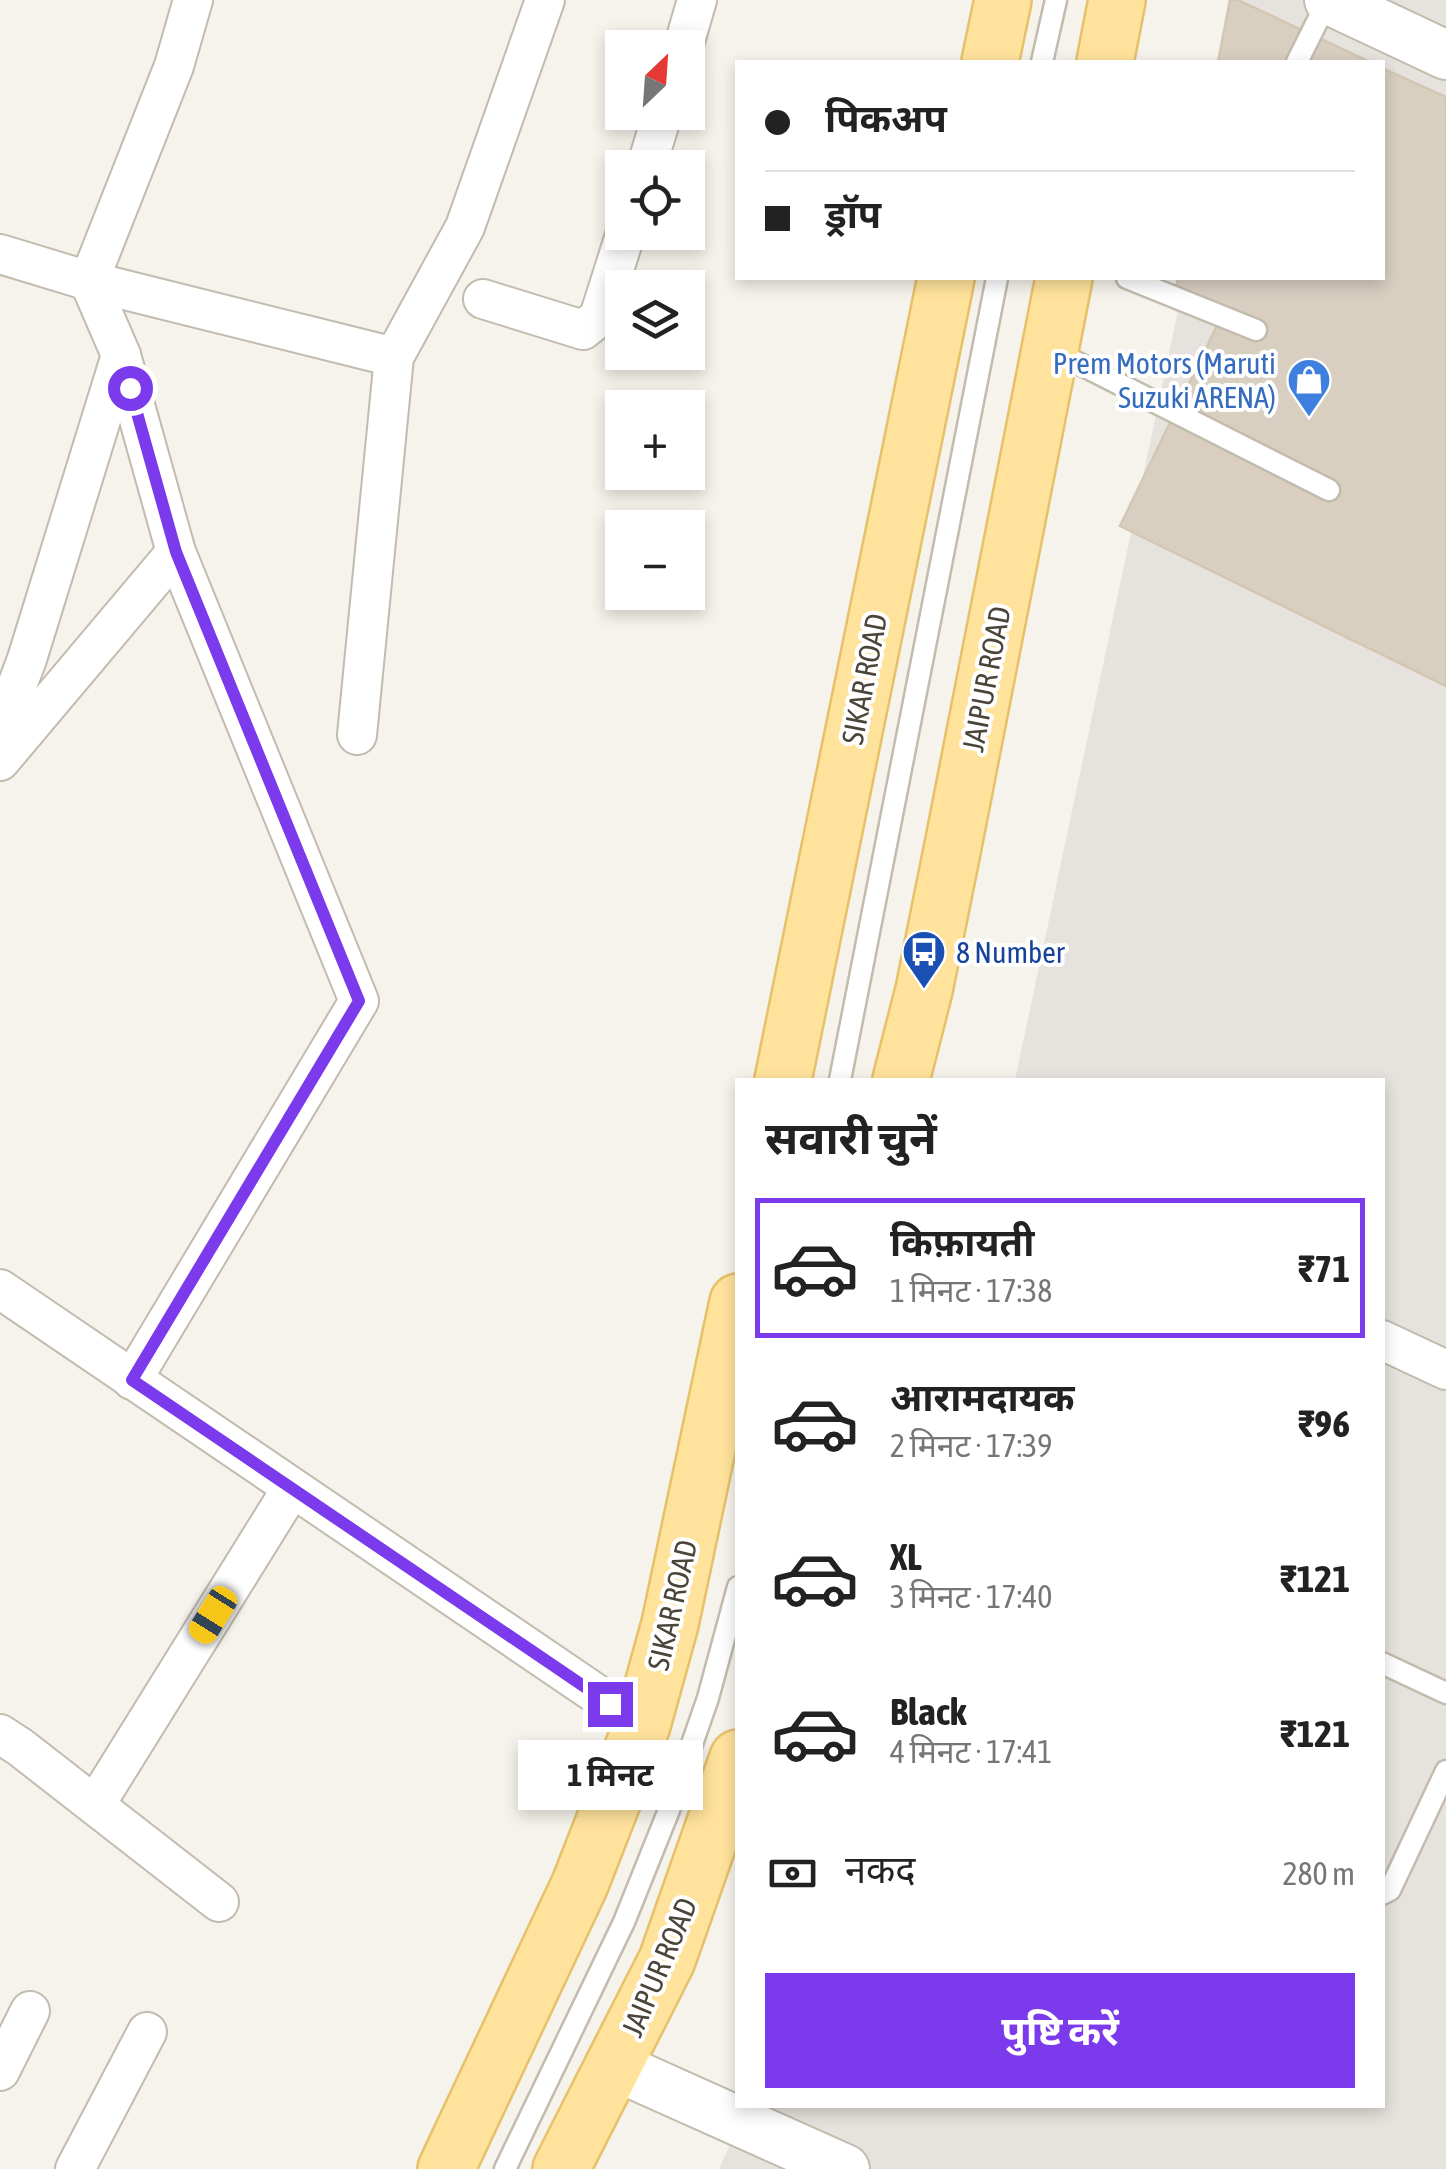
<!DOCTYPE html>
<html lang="hi">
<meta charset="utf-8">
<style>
:root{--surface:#fff;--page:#f6f6f6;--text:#222;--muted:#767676;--line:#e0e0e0;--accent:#7c3aed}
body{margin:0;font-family:"Asap Condensed","Noto Sans Devanagari",sans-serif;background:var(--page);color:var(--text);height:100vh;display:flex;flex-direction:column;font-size:38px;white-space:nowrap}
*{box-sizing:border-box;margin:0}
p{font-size:32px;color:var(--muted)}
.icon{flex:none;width:55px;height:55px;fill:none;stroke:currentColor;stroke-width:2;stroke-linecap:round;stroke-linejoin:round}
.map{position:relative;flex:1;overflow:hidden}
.details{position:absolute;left:735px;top:1078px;width:650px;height:1030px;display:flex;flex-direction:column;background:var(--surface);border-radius:0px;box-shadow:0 5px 15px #0003}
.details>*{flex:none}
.banner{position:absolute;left:735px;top:60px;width:650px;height:220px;border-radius:0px;box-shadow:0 5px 15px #0003;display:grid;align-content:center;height:220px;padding:0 30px;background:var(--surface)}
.needle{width:65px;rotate:25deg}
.buttons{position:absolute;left:605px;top:30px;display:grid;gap:20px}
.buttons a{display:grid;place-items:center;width:100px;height:100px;border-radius:0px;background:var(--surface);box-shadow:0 5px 15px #0003;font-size:50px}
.end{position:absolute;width:45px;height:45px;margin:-22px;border:12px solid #7c3aed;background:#fff;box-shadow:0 0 0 5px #fff}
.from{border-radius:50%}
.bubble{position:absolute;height:70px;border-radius:0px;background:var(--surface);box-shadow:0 5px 15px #0003;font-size:32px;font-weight:700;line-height:70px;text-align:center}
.car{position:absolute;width:30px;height:60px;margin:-30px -15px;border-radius:12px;box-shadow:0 0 8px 2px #0007;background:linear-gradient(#f5c518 24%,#345 0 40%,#f5c518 0 76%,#345 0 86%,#f5c518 0)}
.banner b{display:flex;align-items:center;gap:35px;height:95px;font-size:38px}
.banner b+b{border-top:2px solid var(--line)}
.banner i{width:25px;height:25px;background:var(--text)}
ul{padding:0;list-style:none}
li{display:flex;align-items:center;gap:30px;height:140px;margin:0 20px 15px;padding:0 10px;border:5px solid transparent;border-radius:0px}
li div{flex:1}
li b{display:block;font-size:38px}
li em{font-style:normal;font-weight:700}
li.selected{border-color:var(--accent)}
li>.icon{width:90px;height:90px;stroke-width:1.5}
h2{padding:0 30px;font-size:45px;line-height:120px}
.pay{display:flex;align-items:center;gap:25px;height:110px;padding:0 30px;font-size:38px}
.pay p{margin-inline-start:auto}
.cta{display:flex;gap:20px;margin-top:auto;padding:20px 30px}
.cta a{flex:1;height:115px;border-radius:0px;background:var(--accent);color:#fff;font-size:40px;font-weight:700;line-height:115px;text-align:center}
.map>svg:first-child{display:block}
</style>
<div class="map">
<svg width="1446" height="2169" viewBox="0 0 1446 2169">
<rect width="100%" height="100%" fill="#f6f3ec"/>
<polygon fill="#e6e2dd" points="1244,0 1446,0 1446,2169 719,2169 748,2105 1382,2105 1382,1080 1015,1080 1185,278 1382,278 1382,62 1231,62"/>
<g fill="#d8cfc1" stroke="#d3c7b4" stroke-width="2.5">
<polygon points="1230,0 1238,0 1370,62 1218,62"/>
<polygon points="1382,68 1446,97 1446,686 1120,526 1225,309 1176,287 1178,278 1382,278"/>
</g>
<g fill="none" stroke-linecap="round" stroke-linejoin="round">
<defs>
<g id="service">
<polyline points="1042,62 1056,0"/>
<polyline points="1297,62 1328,0"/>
<polyline points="1127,278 1256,330"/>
<polyline points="1052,350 1329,490"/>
<polyline points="840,1080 997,278"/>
<polyline points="1382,1663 1446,1693"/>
<polyline points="1382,1894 1390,1890 1446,1771"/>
<polyline points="505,2169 624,1922 669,1810 708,1698 738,1587"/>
</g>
<g id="minor">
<polyline points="193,0 174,66 89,281 394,357"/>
<polyline points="683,48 697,0"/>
<polyline points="646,168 663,112"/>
<polyline points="0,254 89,281 121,355 176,552 359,1001 132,1380"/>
<polyline points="483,299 583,330 599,317 626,232"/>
<polyline points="0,731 27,659 121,355"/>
<polyline points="357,735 394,357 465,227 545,0"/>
<polyline points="0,761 176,552"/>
<polyline points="0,1289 642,1725"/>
<polyline points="1382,1340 1446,1370"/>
<polyline points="0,1734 20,1747 219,1902"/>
<polyline points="95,1805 292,1488"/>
<polyline points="0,2071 30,2011"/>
<polyline points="75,2169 147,2032"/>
</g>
<g id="tertiary">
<polyline points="1329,0 1446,55"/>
<polyline points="615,2066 845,2169"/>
</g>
<g id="primary">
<polyline points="990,62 1003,0"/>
<polyline points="1105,62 1117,0"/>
<polyline points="783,1080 946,278"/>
<polyline points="901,1080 924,990 952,851 1064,278"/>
<polyline points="446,2169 580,1884 642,1725 670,1624 738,1302"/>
<polyline points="561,2169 667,1960 738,1758"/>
</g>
</defs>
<use href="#service" stroke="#c2bbae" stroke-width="25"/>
<use href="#minor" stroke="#c2bbae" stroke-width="42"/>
<use href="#tertiary" stroke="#c2bbae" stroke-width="52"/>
<use href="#primary" stroke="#e6c16a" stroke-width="60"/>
<use href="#service" stroke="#fff" stroke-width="20"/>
<use href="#minor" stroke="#fff" stroke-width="38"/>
<use href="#tertiary" stroke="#fff" stroke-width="48"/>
<use href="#primary" stroke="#ffe39c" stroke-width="55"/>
</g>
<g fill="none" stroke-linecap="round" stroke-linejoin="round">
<polyline stroke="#7c3aed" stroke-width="12" points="130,388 176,552 359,1001 132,1380 610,1704"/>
</g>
<defs>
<symbol id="shop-pin" viewBox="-11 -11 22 30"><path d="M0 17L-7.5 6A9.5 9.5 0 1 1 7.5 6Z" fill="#3f7fe0" stroke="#fff"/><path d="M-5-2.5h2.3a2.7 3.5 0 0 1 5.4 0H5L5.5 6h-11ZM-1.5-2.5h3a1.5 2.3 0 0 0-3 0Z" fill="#fff"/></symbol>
<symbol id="bus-pin" viewBox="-11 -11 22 30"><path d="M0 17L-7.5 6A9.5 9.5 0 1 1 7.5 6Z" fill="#1a4fb4" stroke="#fff"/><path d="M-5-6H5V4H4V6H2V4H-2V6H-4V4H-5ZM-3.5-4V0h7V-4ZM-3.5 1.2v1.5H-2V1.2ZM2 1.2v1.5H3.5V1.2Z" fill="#fff"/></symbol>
</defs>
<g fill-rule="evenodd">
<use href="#shop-pin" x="1284" y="355" width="50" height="68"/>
<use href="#bus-pin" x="899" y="927" width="50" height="68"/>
</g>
<g text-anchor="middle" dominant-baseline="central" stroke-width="8" stroke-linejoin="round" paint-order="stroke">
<g font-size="30" fill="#366cbe" stroke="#fff" text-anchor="end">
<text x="1276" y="363">Prem Motors (Maruti<tspan x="1276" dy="34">Suzuki ARENA)</tspan></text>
</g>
<g font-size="30" fill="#4b4439" stroke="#fff">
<text transform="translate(864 679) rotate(-79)">SIKAR ROAD</text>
<text transform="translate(986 679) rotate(-79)">JAIPUR ROAD</text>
<text transform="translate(672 1605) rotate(-77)">SIKAR ROAD</text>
<text transform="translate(659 1967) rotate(-67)">JAIPUR ROAD</text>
</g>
<g font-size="30" fill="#164399" stroke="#fff" text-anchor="start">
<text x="956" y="952">8 Number</text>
</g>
</g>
</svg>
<div class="buttons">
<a><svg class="needle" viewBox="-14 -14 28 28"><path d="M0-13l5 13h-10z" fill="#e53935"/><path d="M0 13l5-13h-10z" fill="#767676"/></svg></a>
<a><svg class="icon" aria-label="locate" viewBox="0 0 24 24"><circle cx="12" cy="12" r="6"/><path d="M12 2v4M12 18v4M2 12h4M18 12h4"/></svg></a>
<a><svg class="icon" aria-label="layers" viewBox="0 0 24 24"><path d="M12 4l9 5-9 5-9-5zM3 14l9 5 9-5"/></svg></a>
<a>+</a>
<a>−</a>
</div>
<i class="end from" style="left:130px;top:388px"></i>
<i class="end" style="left:610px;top:1704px"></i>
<div class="bubble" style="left:518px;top:1740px;width:185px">1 मिनट</div>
<i class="car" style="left:213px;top:1615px;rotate:212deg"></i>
<div class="banner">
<b><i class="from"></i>पिकअप</b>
<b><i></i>ड्रॉप</b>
</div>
<section class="details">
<h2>सवारी चुनें</h2>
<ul>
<li class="selected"><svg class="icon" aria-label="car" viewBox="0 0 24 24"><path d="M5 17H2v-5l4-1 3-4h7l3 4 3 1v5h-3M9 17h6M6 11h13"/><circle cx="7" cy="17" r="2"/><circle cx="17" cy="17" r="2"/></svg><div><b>किफ़ायती</b><p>1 मिनट · 17:38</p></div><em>₹71</em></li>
<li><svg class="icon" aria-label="car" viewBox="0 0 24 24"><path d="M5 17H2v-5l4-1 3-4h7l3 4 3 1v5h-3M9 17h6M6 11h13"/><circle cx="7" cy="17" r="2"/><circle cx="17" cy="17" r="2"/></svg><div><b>आरामदायक</b><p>2 मिनट · 17:39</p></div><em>₹96</em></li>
<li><svg class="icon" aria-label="car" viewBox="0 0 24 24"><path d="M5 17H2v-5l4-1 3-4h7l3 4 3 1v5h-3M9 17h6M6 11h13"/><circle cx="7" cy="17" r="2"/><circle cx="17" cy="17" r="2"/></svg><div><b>XL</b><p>3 मिनट · 17:40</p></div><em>₹121</em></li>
<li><svg class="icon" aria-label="car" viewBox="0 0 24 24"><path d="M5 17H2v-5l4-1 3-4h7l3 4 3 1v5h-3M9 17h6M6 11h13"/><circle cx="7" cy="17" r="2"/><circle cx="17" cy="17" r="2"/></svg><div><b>Black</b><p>4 मिनट · 17:41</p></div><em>₹121</em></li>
</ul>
<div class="pay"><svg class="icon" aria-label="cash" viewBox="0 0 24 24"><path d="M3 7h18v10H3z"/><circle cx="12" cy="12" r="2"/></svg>नकद<p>280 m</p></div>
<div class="cta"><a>पुष्टि करें</a></div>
</section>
</div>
